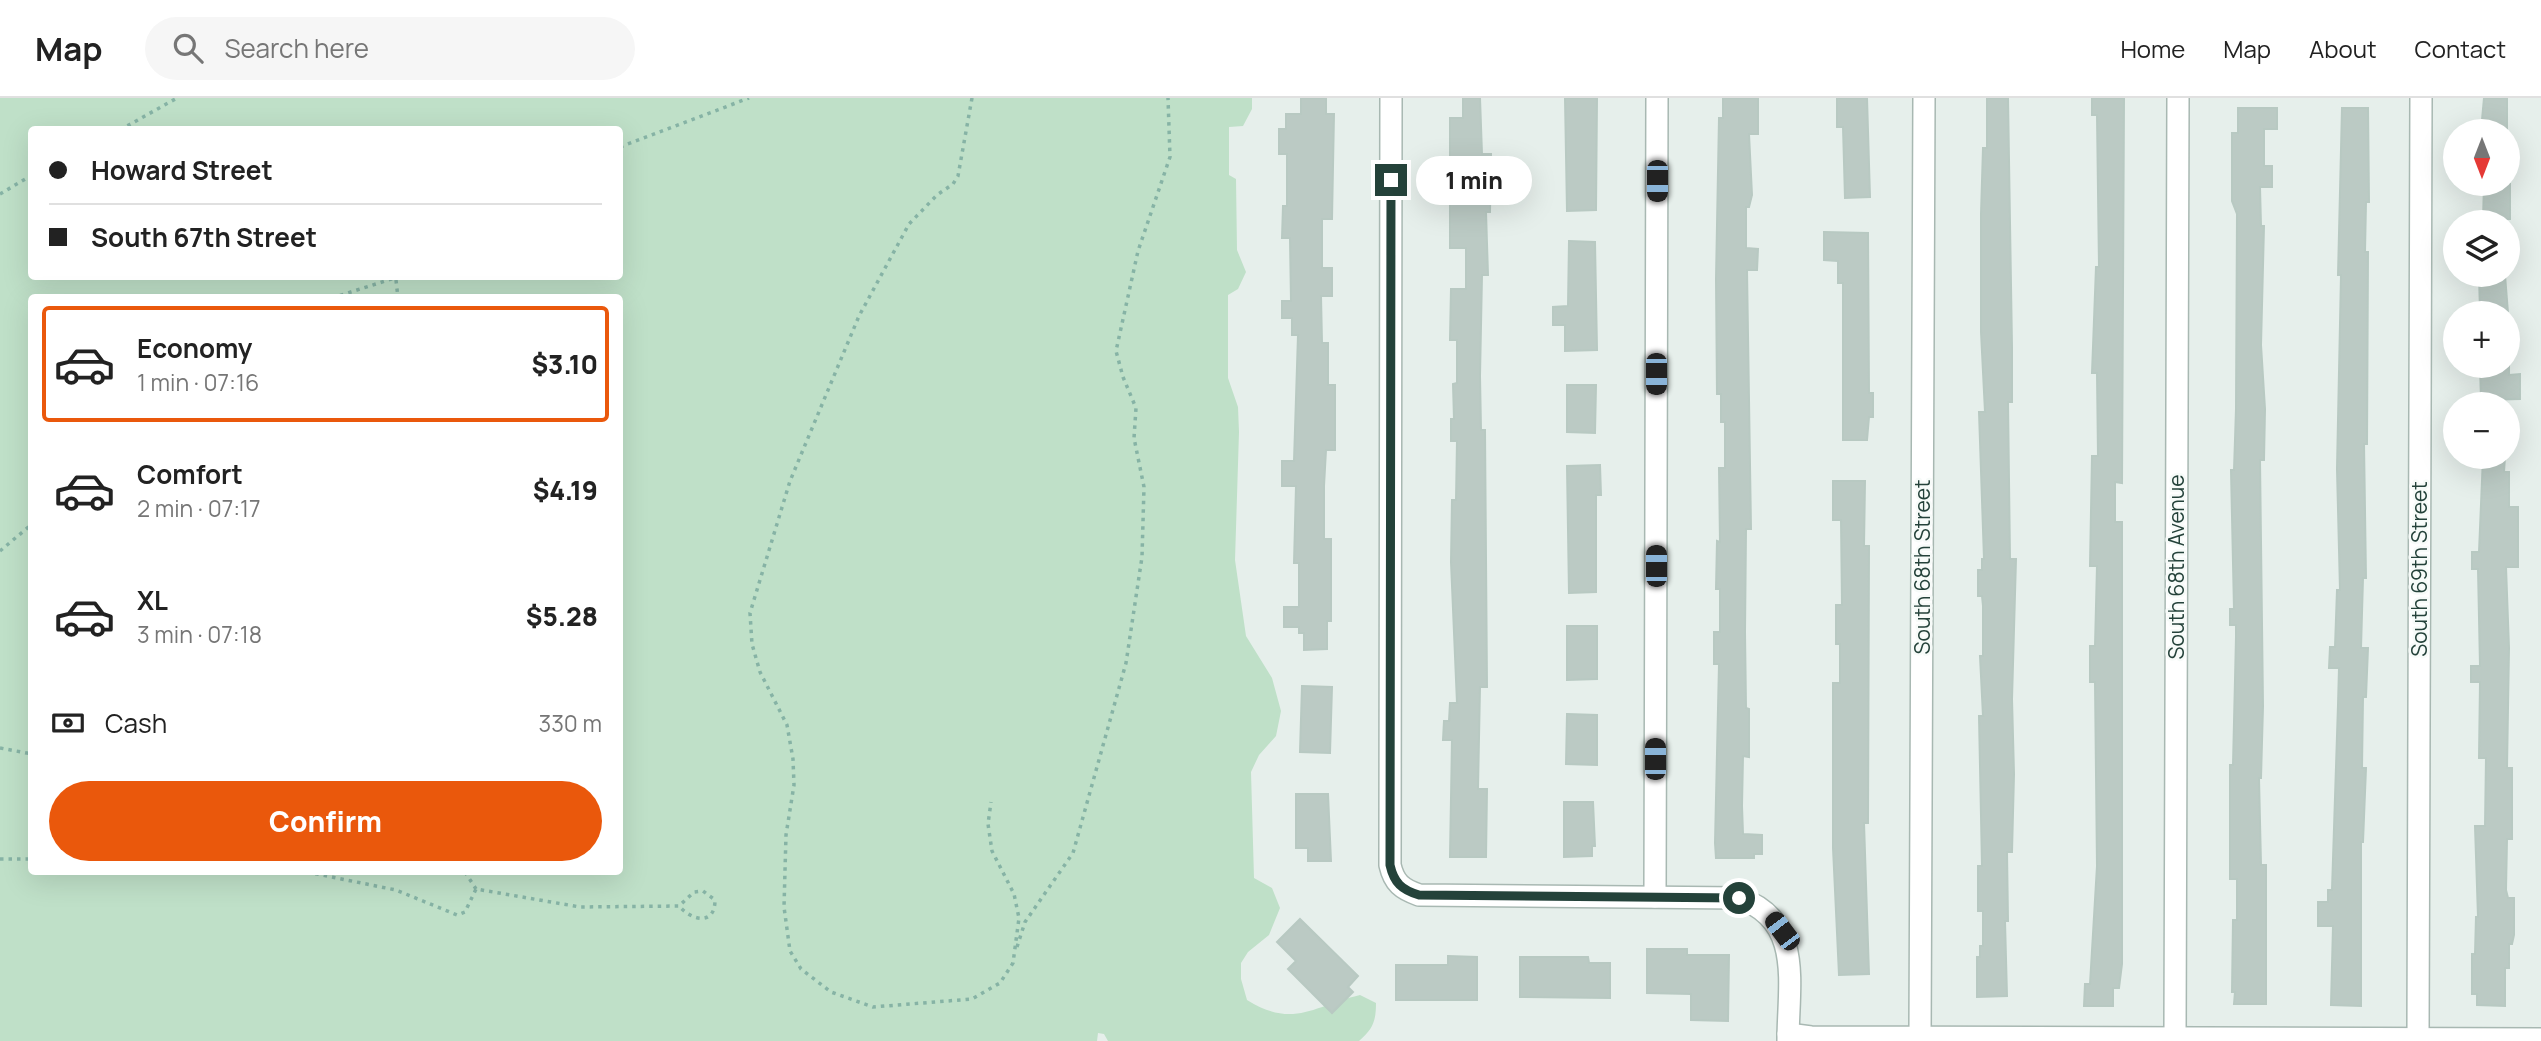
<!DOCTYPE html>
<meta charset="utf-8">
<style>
:root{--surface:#fff;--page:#f6f6f6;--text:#222;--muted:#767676;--line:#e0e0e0;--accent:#ea580c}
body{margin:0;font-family:Manrope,sans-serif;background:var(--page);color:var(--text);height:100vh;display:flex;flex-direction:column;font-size:26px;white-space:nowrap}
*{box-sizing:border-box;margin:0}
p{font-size:23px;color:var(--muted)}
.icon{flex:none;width:38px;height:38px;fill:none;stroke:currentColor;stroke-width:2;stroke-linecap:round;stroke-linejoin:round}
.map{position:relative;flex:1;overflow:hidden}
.sheet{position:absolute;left:28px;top:196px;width:595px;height:581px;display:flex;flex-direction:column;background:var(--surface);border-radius:7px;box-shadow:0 7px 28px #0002}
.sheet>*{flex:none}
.top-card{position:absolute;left:28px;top:28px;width:595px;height:154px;border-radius:7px;box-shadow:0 7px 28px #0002;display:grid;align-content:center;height:154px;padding:0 21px;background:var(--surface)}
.needle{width:46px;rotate:180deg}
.fabs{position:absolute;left:2443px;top:21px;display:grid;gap:14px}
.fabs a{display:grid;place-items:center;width:77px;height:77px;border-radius:50%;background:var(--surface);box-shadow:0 7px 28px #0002;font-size:35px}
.end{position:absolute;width:32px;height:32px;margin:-16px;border:9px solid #24423a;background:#fff;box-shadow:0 0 0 4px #fff}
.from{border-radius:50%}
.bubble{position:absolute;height:49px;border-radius:24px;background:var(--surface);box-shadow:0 7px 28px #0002;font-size:23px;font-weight:800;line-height:49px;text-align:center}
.car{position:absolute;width:21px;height:42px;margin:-21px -10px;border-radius:9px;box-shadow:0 0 5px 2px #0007;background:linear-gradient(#222 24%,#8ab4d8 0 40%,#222 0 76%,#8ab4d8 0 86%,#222 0)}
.top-card b{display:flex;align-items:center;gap:24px;height:66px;font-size:26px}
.top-card b+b{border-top:2px solid var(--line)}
.top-card i{width:18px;height:18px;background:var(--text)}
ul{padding:12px 0 0;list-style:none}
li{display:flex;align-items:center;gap:21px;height:116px;margin:0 14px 10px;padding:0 7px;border:4px solid transparent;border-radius:7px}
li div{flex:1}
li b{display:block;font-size:26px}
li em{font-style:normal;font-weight:800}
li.selected{border-color:var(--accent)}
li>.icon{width:63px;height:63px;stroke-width:1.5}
.pay{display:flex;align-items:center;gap:18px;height:77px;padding:0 21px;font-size:26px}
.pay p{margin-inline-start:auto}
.cta{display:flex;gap:14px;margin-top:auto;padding:14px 21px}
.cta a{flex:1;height:80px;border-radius:42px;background:var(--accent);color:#fff;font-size:28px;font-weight:800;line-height:80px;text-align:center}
header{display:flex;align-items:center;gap:42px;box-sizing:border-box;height:98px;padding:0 35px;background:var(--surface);border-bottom:2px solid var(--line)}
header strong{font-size:33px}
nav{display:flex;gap:38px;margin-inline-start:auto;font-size:24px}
.search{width:490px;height:63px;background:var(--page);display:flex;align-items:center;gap:18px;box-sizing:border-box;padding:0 24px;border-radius:38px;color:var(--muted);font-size:26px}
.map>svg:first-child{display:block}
</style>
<header>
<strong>Map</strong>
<div class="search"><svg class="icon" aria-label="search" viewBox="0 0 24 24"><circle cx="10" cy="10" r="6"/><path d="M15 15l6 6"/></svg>Search here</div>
<nav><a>Home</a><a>Map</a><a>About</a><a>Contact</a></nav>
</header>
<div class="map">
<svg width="2541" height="943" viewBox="0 0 2541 943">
<rect width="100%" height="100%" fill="#e6efeb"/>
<path fill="#bfe0c8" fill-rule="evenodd" d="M0,0H1252V11L1243,28L1229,29V77L1236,81L1237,152L1246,174L1238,191L1228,197V280L1238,309L1239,334L1235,462L1246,538L1272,580L1281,613L1276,638L1259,657L1251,674L1254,780L1272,790L1280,810L1269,837L1248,854L1241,865V881L1247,902C1294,931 1313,908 1360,897L1376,905C1376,923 1373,931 1359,943H1108L1104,936L1098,935L1097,943H0ZM32,32H620V178H32ZM32,200H620V774H32Z"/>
<g fill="#bbcac4" stroke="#b8c9c2" stroke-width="2">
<polygon points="1301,0 1326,0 1326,16 1334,16 1332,121 1322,121 1322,170 1332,170 1332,198 1321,198 1322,245 1328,245 1328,287 1335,287 1335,352 1326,352 1324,388 1324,441 1331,441 1331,523 1327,523 1327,551 1304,552 1304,535 1299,535 1299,529 1284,529 1284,509 1299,509 1299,465 1294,465 1296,388 1282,388 1282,363 1294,363 1298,237 1292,237 1292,220 1282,220 1282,203 1291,203 1290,140 1282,140 1283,108 1287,108 1287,56 1279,56 1279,31 1286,31 1286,16 1301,16"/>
<polygon points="1463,0 1480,0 1482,56 1491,56 1490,114 1486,114 1488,177 1482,177 1480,278 1481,332 1485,332 1487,589 1480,589 1478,691 1487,691 1486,759 1450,759 1452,642 1443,642 1444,623 1449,623 1450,605 1457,605 1451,464 1452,402 1456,402 1457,343 1451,343 1451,321 1454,321 1453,286 1457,285 1457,242 1450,242 1451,191 1466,191 1466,150 1450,150 1450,20 1463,20"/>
<polygon points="1565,0 1597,0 1596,112 1567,113"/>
<polygon points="1723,0 1758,0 1758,36 1749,36 1752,97 1749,109 1746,109 1746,150 1758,151 1757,172 1747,172 1751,431 1746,431 1745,534 1746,610 1749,611 1749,659 1743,658 1742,708 1743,736 1762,737 1762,756 1754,756 1754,760 1716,760 1715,745 1719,566 1714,566 1714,534 1720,534 1720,491 1716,491 1717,443 1720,444 1719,370 1725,370 1725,324 1721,324 1721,296 1717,296 1716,181 1719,20 1723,20"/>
<polygon points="1837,0 1867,0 1870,99 1845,100 1843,29 1837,29"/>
<polygon points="1987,0 2008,0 2012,249 2012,304 2008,304 2010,461 2016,461 2012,601 2014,676 2012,754 2007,754 2008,823 2005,823 2007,898 1977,899 1977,859 1980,859 1980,848 1983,848 1983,813 1978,813 1978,768 1982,768 1979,618 1983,618 1980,558 1983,558 1983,508 1982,498 1978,498 1978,472 1982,472 1982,461 1984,461 1979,314 1985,314 1981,234 1981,116 1983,50 1987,50"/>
<polygon points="2092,0 2124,0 2122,385 2115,384 2115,424 2122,424 2122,866 2119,890 2113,890 2113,908 2084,908 2085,886 2090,886 2097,768 2095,584 2090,584 2090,548 2095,548 2097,468 2090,468 2092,358 2098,358 2097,275 2092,275 2096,169 2099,169 2097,17 2092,17"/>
<polygon points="2484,0 2507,0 2507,33 2481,33"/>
<polygon points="2238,10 2277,10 2277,31 2264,31 2264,68 2272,68 2272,89 2260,89 2261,128 2264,128 2261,247 2265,311 2264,362 2260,362 2263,608 2261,680 2259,680 2261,767 2266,767 2266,906 2234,906 2235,894 2232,894 2233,822 2237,822 2237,781 2230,781 2230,667 2233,667 2236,539 2236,527 2230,527 2230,511 2234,511 2231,372 2234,372 2236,311 2237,116 2232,103 2232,35 2238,35"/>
<polygon points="2342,10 2368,10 2369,104 2366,104 2365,154 2368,154 2367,346 2364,346 2366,480 2363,480 2361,550 2368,550 2366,599 2363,599 2362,670 2366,670 2363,744 2361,744 2361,908 2331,907 2333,828 2318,828 2318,804 2328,804 2328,792 2332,792 2338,607 2339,570 2329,570 2330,549 2335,549 2337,492 2340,492 2337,371 2341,177 2338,177"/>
<polygon points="2484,86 2510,86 2510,121 2483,121"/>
<polygon points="1824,134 1868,135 1869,295 1873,295 1873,319 1869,319 1867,342 1843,342 1843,185 1838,185 1838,163 1824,162"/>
<polygon points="1569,143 1595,144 1597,252 1565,253 1565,227 1553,227 1553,209 1568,208"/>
<polygon points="2479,177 2505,177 2508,215 2480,214"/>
<polygon points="2480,268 2509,268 2509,277 2520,276 2520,301 2481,302"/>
<polygon points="1567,287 1596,287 1595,335 1567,334"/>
<polygon points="2483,359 2505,359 2504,374 2509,374 2509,409 2518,409 2518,469 2506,469 2509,550 2507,670 2512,670 2512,741 2507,741 2506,792 2508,800 2514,800 2514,837 2512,846 2509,846 2509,870 2505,870 2505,908 2477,907 2477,896 2472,896 2472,856 2475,856 2476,819 2478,819 2475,728 2485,728 2486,660 2479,660 2480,584 2471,584 2471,568 2480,568 2478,471 2472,471 2472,454 2479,454"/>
<polygon points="1600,367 1601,397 1596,397 1596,494 1569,495 1567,368"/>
<polygon points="1833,383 1865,383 1864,448 1869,448 1868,725 1864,725 1869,876 1839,877 1833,750 1833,585 1840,585 1840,546 1836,546 1836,507 1842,507 1841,422 1833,422"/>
<polygon points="1567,528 1597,528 1597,581 1567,582"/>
<polygon points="1302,588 1332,589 1330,655 1300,654"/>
<polygon points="1567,616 1597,617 1597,667 1566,666"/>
<polygon points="1296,696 1328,696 1331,763 1308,763 1308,750 1296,750"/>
<polygon points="1564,704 1593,704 1595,748 1592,748 1592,758 1564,759"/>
<polygon points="1300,821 1358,878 1348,889 1353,894 1332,915 1288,871 1296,863 1277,844"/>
<polygon points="1647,851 1687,851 1687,857 1729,857 1728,923 1691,922 1691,896 1647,895"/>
<polygon points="1448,858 1477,859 1477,902 1396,902 1396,867 1448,867"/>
<polygon points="1520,859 1588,859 1589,865 1610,865 1610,900 1520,899"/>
</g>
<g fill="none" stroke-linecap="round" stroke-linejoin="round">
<defs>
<g id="minor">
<path d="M1391,0L1390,767C1394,785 1402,791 1419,797L1739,800C1804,822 1788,887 1788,943"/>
<polyline points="1655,799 1657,0"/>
<polyline points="1788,936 1811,939 2541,941"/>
<polyline points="1920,939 1924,0"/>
<polyline points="2175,939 2178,0"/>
<polyline points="2418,941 2421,0"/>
</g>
</defs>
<use href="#minor" stroke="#a8b8b2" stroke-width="24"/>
<g stroke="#86b3a5" stroke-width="3.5" stroke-dasharray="3.5 5" stroke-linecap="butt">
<polyline points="972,0 958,78 953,86 937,97 909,126 859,218 790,383 750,515 752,546 760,574 787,627 793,661 794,687 786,737 784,809 790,853 801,871 831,894 873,909 972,901 1000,885 1013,865 1019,820 1014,796 992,753 988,726 991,704"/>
<polyline points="120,32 177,0"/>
<polyline points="620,49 749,0"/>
<polyline points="0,96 32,77"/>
<polyline points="396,182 398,200"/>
<polyline points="332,200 401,178"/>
<polyline points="0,453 32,426"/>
<polyline points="0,650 32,656"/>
<polyline points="0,761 32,761"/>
<polyline points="234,774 240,774"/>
<path d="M307,774L396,792L457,817L465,814L476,791L580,809L679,808L694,794L703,793L715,802C715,828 692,823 679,808"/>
<polyline points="465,774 476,791"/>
<polyline points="1017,849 1025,824 1073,755 1126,565 1142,459 1144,389 1134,340 1136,310 1123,279 1116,253 1138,153 1170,59 1168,0"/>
</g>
<use href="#minor" stroke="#fff" stroke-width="21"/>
</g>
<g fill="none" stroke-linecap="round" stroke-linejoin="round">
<path stroke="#24423a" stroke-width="9" d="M1391,82L1390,767C1394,785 1402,792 1419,797L1739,800"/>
</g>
<g text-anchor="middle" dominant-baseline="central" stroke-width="5" stroke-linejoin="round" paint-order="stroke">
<g font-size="21" fill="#24423a" stroke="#f7fbf9">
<text transform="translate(1922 469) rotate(-90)">South 68th Street</text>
<text transform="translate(2176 469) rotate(-90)">South 68th Avenue</text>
<text transform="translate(2419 471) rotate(-90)">South 69th Street</text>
</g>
</g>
</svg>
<div class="fabs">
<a><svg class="needle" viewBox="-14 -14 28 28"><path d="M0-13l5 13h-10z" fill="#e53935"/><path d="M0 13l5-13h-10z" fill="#767676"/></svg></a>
<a><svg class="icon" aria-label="layers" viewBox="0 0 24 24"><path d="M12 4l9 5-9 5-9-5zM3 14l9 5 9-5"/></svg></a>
<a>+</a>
<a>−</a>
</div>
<i class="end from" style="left:1739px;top:800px"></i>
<i class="end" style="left:1391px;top:82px"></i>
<div class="bubble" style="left:1416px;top:58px;width:116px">1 min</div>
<i class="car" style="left:1657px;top:83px;rotate:180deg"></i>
<i class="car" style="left:1656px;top:276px;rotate:180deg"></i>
<i class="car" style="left:1656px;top:468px;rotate:0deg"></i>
<i class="car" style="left:1655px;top:661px;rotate:0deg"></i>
<i class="car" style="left:1782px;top:833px;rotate:323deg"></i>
<div class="top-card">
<b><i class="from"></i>Howard Street</b>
<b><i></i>South 67th Street</b>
</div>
<section class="sheet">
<ul>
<li class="selected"><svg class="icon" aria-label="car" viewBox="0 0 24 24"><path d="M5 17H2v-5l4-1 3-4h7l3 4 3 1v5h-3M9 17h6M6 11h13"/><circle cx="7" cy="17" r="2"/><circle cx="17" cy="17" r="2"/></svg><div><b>Economy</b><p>1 min · 07:16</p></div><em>$3.10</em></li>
<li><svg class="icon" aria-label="car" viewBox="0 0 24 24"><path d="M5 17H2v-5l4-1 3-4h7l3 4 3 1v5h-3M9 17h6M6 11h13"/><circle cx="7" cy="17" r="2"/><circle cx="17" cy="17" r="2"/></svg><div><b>Comfort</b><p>2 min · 07:17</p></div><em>$4.19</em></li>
<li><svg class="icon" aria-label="car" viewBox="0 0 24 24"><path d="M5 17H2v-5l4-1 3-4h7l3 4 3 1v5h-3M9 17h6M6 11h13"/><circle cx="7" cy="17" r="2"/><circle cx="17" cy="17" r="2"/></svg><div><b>XL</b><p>3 min · 07:18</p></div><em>$5.28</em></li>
</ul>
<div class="pay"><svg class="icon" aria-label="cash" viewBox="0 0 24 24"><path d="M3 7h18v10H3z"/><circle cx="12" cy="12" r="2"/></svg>Cash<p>330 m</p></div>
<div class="cta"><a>Confirm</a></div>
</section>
</div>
